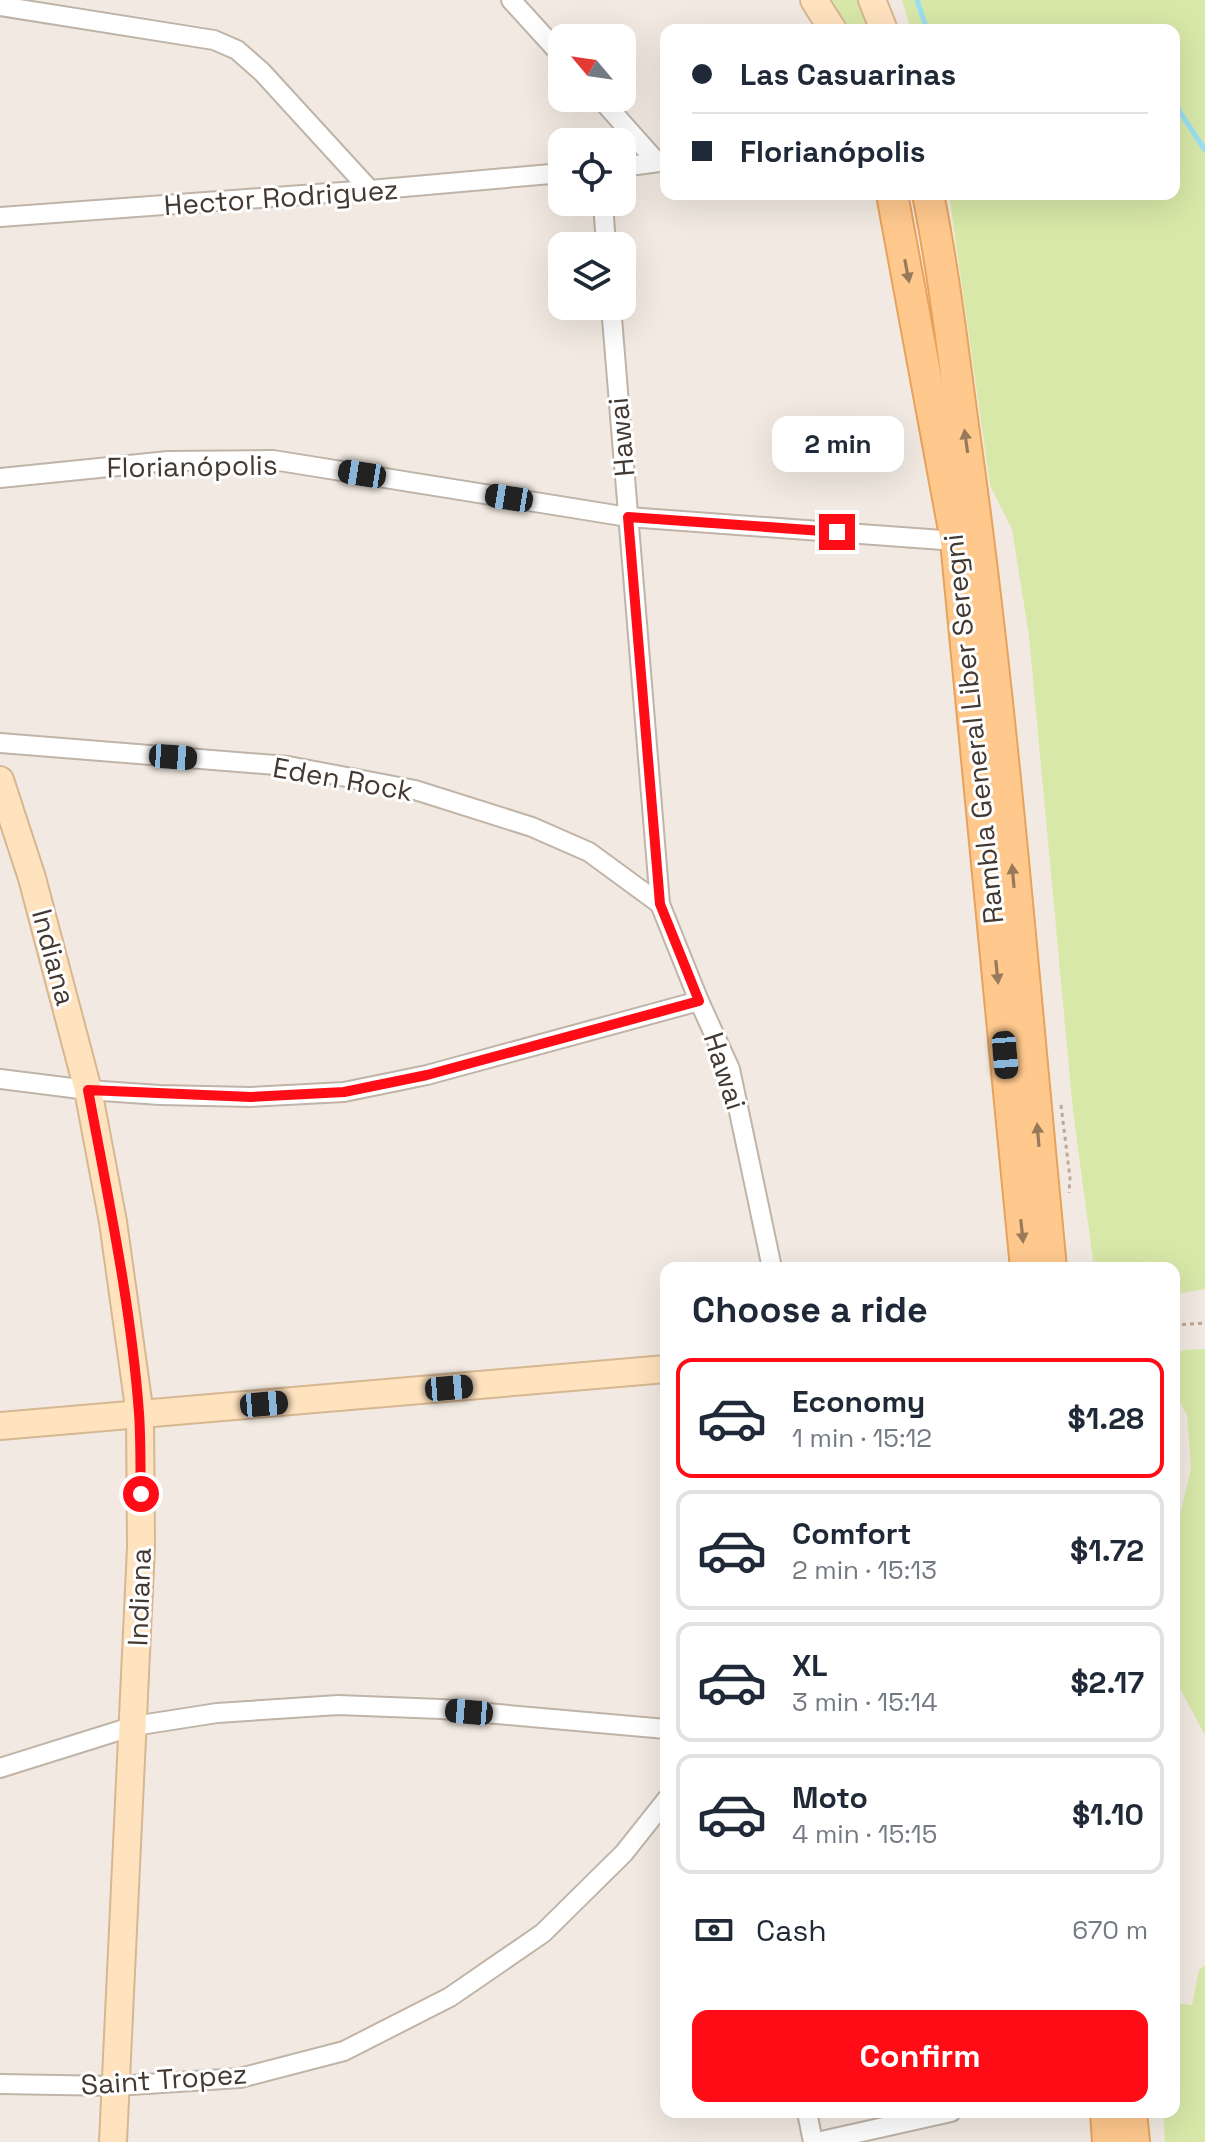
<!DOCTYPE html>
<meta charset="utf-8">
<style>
:root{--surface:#fff;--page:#f2f2f3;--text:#1f2937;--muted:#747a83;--line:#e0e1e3;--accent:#ff0c16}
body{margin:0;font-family:"Space Grotesk",sans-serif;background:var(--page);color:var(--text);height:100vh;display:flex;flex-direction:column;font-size:30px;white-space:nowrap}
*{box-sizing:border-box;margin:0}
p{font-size:26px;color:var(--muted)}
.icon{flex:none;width:44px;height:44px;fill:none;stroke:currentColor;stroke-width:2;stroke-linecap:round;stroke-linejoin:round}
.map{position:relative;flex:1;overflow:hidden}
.sheet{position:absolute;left:660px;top:1262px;width:520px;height:856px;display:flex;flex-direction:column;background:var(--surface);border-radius:16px;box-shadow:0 8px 32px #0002}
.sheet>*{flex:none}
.hud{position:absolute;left:660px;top:24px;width:520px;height:176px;border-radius:16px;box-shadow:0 8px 32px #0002;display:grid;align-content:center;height:176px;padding:0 32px;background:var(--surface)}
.needle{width:52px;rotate:299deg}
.buttons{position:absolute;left:548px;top:24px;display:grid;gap:16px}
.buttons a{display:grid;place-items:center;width:88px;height:88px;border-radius:16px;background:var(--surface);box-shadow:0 8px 32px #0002;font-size:40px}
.end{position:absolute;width:36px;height:36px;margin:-18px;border:10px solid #ff0c16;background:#fff;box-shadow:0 0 0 4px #fff}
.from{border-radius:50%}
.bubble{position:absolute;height:56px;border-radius:16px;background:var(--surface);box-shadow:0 8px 32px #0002;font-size:26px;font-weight:800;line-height:56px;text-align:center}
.car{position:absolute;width:24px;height:48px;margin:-24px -12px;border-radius:10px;box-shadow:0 0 6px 2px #0007;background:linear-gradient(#222 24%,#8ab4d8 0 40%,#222 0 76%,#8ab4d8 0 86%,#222 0)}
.hud b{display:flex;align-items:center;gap:28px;height:76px;font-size:30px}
.hud b+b{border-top:2px solid var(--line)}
.hud i{width:20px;height:20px;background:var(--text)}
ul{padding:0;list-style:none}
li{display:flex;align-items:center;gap:24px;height:120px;margin:0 16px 12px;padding:0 16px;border:4px solid var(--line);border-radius:16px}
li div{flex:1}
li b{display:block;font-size:30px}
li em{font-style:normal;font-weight:800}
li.current{border-color:var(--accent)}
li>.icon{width:72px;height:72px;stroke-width:1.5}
h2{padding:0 32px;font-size:36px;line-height:96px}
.pay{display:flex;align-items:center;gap:20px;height:88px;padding:0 32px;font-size:30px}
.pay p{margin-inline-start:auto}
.cta{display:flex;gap:16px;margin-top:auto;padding:16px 32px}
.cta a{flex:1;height:92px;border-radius:16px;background:var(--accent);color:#fff;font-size:32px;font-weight:800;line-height:92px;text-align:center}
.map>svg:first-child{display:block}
</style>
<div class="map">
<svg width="1205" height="2142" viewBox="0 0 1205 2142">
<rect width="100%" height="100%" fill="#f2eae2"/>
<g fill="#d8e8a8">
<polygon points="827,0 863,0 874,30 844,30"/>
<polygon points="902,0 1205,0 1205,1289 1174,1294 1174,1268 1094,1268 1073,1111 1029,636 1012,529 990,485 949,194 1174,194 1174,30 911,30"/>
<polygon points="1205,1349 1205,1735 1177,1683 1174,1672 1174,1541 1191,1468 1187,1415 1174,1391 1174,1354 1185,1350"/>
<polygon points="1205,1965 1205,2142 1165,2142 1163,2112 1174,2112 1174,1999 1175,2003 1192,2005 1199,1970"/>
</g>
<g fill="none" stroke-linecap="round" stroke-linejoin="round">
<g stroke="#9bdff2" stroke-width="5">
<polyline points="917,0 927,30"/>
<polyline points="1174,103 1205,150"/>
</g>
<defs>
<g id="street">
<polyline points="511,0 562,56"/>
<polyline points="0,6 214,40 237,50 262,72 370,190"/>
<polyline points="600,98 657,162"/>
<polyline points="622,167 666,161"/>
<polyline points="603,202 606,246"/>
<polyline points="0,217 370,190 562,173"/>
<polyline points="611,306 660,904 699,1001 730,1069 772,1268"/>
<polyline points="0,478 168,461 273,460 628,517 956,541"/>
<polyline points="0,743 288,766 415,790 532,827 589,852 660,904"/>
<polyline points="0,1079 88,1090 160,1095 251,1097 344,1092 427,1075 699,1001"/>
<polyline points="0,1768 134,1726 217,1713 338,1705 441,1709 666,1729"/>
<polyline points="0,2084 115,2086 240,2078 344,2051 450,1997 543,1933 624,1853 666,1800"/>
<polyline points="807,2112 813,2142"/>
<polyline points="817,2142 951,2112"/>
</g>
<g id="secondary">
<polyline points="814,0 833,30"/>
<polyline points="872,0 884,30"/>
<polyline points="0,780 32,878 88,1090 113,1222 140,1415 141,1547 113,2142"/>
<polyline points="0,1426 666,1369"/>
</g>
<g id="primary">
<polyline points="892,194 956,541 1026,1268"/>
<path d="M928,194C944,273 953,353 964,433C1003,710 1024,990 1051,1268"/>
<polyline points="1106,2112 1108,2142"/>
<polyline points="1131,2112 1134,2142"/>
</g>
</defs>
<use href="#street" stroke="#c0b3a7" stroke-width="22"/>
<use href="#secondary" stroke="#d7b792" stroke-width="30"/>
<use href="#primary" stroke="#e7a25b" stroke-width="34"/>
<g stroke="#bfa895" stroke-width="3" stroke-dasharray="4 4" stroke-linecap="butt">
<polyline points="1061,1105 1070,1178 1069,1193"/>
<polyline points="1174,1325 1205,1323"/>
</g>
<use href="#street" stroke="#fff" stroke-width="18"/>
<use href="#secondary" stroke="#ffe3bf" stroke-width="26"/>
<use href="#primary" stroke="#ffc98e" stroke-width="30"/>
</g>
<defs><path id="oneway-solid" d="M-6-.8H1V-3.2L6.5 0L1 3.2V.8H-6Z" transform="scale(2)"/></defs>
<g fill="#987a5b">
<use href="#oneway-solid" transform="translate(907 271) rotate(79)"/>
<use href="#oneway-solid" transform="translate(966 441) rotate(-98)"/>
<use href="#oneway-solid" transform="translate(1013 876) rotate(-95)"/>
<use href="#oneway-solid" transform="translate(997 972) rotate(84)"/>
<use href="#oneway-solid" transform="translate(1038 1135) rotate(-95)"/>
<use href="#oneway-solid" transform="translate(1022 1231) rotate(84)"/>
</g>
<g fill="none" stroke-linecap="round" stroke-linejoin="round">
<path stroke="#ff0c16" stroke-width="10" d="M141,1494C140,1467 141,1440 139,1413C131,1305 108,1197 88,1090L251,1097L344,1092L427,1075L699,1001L660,904L628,517L837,532"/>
</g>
<g text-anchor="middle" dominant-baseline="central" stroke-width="6" stroke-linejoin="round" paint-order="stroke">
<g font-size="28" fill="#433932" stroke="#fff">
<text transform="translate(281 197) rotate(-4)">Hector Rodriguez</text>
<text transform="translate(621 437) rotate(-95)">Hawai</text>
<text transform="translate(192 466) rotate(-1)">Florianópolis</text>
<text transform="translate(973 729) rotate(-96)">Rambla General Liber Seregni</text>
<text transform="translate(343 779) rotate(10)">Eden Rock</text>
<text transform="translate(54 957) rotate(75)">Indiana</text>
<text transform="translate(725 1071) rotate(72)">Hawai</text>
<text transform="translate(139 1597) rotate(-88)">Indiana</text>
<text transform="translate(164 2079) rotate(-4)">Saint Tropez</text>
</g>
</g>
</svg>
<div class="buttons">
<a><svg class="needle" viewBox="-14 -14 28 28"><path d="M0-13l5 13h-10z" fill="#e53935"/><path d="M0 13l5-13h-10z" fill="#747a83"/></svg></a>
<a><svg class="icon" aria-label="locate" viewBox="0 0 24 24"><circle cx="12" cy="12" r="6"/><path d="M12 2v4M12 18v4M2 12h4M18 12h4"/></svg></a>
<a><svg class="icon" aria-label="layers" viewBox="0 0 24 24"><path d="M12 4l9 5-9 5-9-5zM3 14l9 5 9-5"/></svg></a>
</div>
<i class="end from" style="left:141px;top:1494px"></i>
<i class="end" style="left:837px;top:532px"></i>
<div class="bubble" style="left:772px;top:416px;width:132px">2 min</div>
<i class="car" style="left:362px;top:474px;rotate:279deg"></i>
<i class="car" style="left:509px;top:498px;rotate:279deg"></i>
<i class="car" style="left:173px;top:757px;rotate:94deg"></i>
<i class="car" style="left:1005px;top:1055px;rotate:175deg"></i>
<i class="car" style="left:449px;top:1388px;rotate:85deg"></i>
<i class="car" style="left:264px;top:1404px;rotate:85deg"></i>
<i class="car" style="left:469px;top:1712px;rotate:275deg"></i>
<div class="hud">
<b><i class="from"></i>Las Casuarinas</b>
<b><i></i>Florianópolis</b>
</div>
<section class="sheet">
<h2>Choose a ride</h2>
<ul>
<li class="current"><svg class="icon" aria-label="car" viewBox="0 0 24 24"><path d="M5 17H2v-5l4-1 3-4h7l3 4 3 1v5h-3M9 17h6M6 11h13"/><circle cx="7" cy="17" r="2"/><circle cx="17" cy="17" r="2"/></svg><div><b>Economy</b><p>1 min · 15:12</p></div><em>$1.28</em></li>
<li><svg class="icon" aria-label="car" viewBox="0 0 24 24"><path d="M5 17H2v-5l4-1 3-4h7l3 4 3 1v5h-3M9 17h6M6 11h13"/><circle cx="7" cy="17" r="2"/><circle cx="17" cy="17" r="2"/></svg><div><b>Comfort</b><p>2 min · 15:13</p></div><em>$1.72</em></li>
<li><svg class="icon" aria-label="car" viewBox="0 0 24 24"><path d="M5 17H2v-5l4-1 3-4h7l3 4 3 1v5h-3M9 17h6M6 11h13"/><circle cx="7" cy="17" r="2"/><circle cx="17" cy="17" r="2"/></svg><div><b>XL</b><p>3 min · 15:14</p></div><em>$2.17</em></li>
<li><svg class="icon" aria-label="car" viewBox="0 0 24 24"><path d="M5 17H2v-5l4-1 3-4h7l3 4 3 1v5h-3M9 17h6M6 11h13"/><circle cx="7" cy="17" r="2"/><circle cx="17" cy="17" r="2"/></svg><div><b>Moto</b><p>4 min · 15:15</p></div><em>$1.10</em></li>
</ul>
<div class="pay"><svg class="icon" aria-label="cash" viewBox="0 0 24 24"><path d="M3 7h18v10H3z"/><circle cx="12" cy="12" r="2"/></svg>Cash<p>670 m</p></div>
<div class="cta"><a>Confirm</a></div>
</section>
</div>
